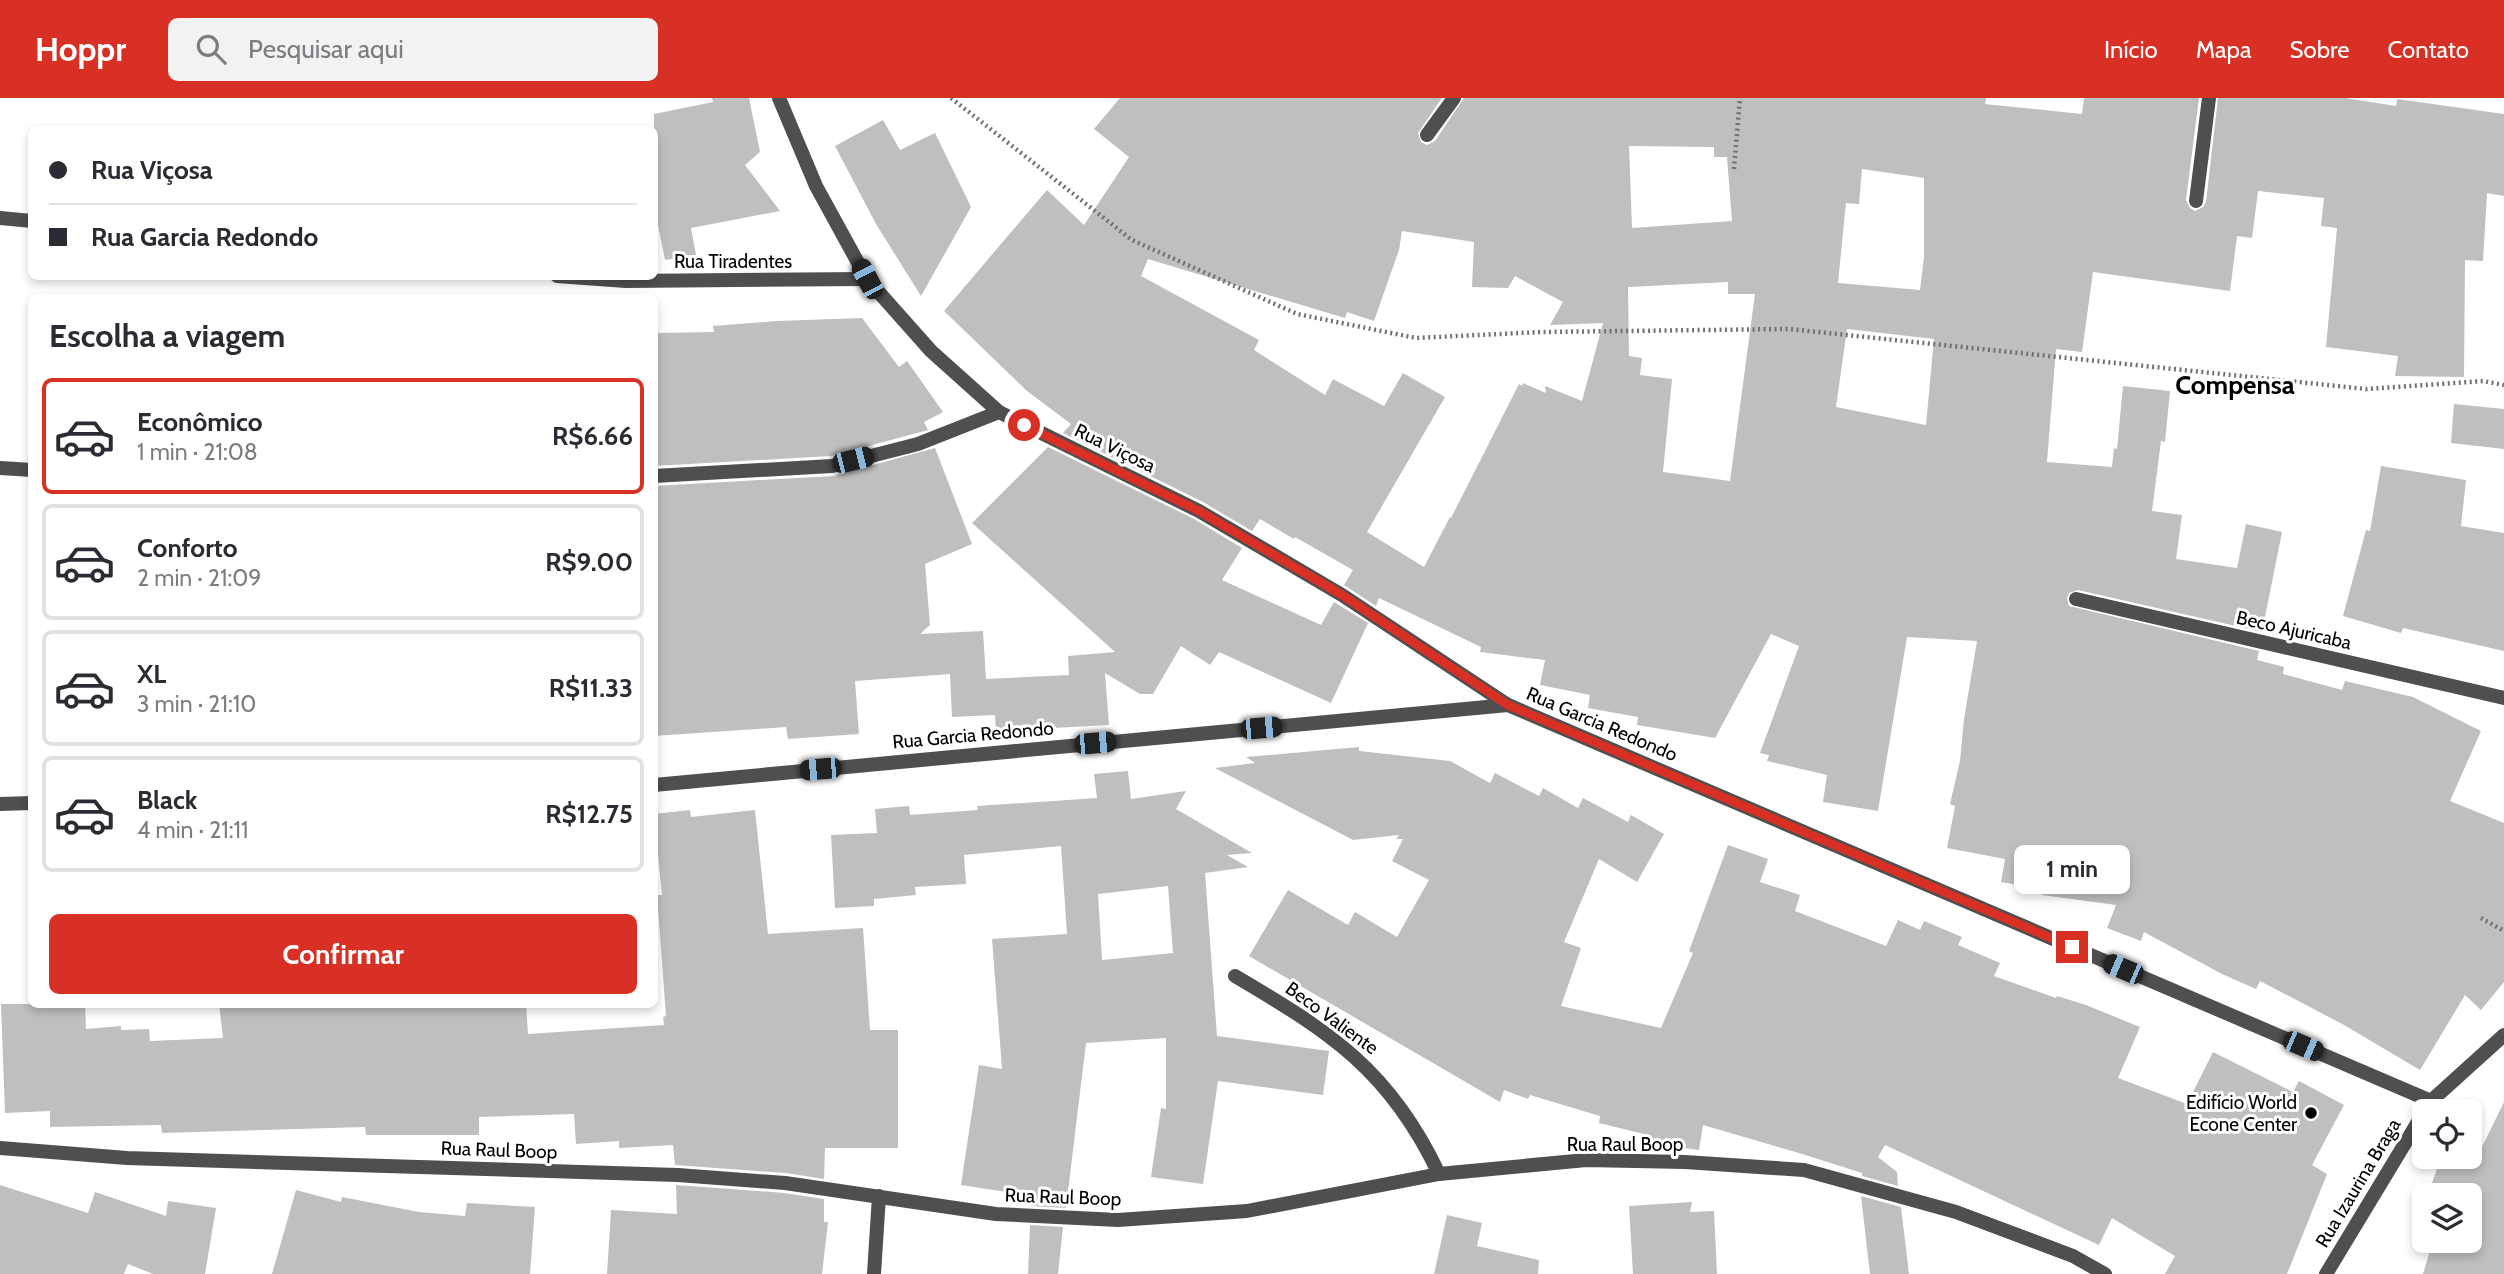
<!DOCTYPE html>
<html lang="pt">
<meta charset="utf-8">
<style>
:root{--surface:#fff;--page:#f2f2f3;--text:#2b2b33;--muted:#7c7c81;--line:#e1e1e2;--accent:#d93025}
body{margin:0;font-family:Cabin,sans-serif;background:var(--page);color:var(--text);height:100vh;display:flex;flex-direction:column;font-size:26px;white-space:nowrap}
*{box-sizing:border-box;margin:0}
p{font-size:23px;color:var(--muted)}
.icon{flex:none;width:38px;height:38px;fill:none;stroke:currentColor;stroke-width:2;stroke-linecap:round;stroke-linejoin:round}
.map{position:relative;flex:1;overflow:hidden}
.sheet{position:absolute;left:28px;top:196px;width:630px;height:714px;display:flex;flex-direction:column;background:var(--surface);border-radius:10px;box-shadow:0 4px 10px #0003}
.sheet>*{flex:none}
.banner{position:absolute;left:28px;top:28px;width:630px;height:154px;border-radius:10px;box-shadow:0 4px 10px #0003;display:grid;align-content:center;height:154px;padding:0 21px;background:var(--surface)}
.buttons{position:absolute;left:2412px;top:1001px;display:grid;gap:14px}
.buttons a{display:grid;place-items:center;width:70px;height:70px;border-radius:10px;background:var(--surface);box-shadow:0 4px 10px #0003;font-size:35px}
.end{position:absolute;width:32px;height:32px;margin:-16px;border:9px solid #d93025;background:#fff;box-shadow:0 0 0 4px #fff}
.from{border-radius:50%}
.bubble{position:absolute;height:49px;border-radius:10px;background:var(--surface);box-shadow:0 4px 10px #0003;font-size:23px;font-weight:800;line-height:49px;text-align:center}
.car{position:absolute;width:21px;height:42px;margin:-21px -10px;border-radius:9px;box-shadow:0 0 5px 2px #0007;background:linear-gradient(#222 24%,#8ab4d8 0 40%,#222 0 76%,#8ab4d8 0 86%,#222 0)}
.banner b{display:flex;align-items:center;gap:24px;height:66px;font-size:26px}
.banner b+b{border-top:2px solid var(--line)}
.banner i{width:18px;height:18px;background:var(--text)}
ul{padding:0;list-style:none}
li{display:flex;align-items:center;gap:21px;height:116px;margin:0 14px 10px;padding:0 7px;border:4px solid var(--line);border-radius:10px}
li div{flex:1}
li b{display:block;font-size:26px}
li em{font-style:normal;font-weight:800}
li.selected{border-color:var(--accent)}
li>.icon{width:63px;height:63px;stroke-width:1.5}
h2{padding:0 21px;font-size:32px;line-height:84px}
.primary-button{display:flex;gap:14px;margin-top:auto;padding:14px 21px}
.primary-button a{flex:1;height:80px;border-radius:10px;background:var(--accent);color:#fff;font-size:28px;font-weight:800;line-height:80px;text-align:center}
header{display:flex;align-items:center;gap:42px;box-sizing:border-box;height:98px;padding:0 35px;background:var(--accent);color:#fff}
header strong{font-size:33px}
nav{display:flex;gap:38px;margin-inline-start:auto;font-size:24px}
.search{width:490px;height:63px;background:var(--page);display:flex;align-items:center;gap:18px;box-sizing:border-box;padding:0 24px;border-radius:10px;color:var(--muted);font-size:26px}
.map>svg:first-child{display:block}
</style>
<header>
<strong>Hoppr</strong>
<div class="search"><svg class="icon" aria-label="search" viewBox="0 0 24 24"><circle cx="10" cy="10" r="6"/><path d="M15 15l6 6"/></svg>Pesquisar aqui</div>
<nav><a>Início</a><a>Mapa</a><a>Sobre</a><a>Contato</a></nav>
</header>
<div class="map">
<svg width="2504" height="1176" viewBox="0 0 2504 1176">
<rect width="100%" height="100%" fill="#fff"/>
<g fill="#bfbfbf" fill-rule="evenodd">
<polygon points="712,0 749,0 760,54 745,67 780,113 691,130 696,157 665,162 654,107 654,16 713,4"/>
<path d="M1120,0H1442L1418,35L1421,44L1427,47L1435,43L1464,0H1986L1985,6L2082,16L2084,0H2199L2186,102L2190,110L2195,113L2203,109L2206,104L2218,0H2345L2396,8L2397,1L2504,16V98L2487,95L2483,163L2465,162L2464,279L2395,278L2398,258L2326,249L2337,130L2321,128L2324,100L2258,93L2252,140L2237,138L2230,193L2093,174L2082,254L2056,251L2047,364L2112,369L2114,350L2117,351L2123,288L2170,293L2165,344L2161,343L2152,413L2182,417L2176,461L2237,470L2246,426L2282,434L2262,534L2078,492L2069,495L2067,500L2069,508L2259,553L2257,562L2284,569L2283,576L2342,592L2345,583L2413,599L2481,633L2450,703L2504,725V884L2481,912L2465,897L2420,972L2344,927L2260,883L2256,891L2222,876L2144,834L2141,843L2107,830L2116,807L2042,797V791L2001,784L2005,761L1947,750L1955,708L1950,706L1960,663L1964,621L1977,543L1907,539L1878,713L1823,704L1827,677L1767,663L1769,657L1760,655L1799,548L1771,536L1715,640L1637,627L1638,619L1588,610L1590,597L1540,587L1545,562L1480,554L1481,549L1379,500L1376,508L1344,487L1353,472L1295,439L1294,441L1260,421L1252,433L1203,404L1063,335L1071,326L1027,293L944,213L1047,92L1084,127L1129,59L1094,31ZM1629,48L1714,49V59H1727L1732,123L1632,130ZM1862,71L1924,80V159L1920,192L1838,185L1846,105L1859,106ZM1402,133L1474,144L1472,189L1508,190L1515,178L1563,204L1550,227L1603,225L1582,303L1545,288L1546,295L1523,285L1522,288L1519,286L1451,420L1450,419L1424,469L1367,434L1445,299L1403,275L1384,308L1333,281L1325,297L1254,252L1259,242L1141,178L1148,161L1345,220L1347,214L1374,223L1399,152ZM1728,184V196H1755L1730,383L1663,374L1672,281L1640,277L1642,260L1629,258L1628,189ZM1847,231L1934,241L1926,327L1836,309Z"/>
<polygon points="883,22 900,52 935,35 971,109 921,198 876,126 835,48"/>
<polygon points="862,220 899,269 907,263 943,314 924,324 928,332 831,358 654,368 654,235 714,234 713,228 777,223"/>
<polygon points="2454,306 2504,311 2504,351 2451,345"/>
<polygon points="1048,349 1194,421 1242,450 1222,482 1321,527 1334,504 1368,525 1331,605 1219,554 1210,567 1181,548 1153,596 1140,596 1105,575 1109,627 996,633 995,617 952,619 950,576 855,583 859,636 788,641 786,629 654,638 654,388 833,378 935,350 972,446 925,466 930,527 920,536 983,533 986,581 1069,577 1068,558 1115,554 972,425"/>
<polygon points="2381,368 2466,382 2461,428 2504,435 2504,553 2403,530 2401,535 2343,518 2366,432 2370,433"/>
<polygon points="1359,649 1359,653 1450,663 1490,685 1495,675 1539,698 1543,690 1578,710 1583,700 1628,724 1631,717 1664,736 1637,784 1599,761 1564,844 1581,850 1561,908 1661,930 1693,855 1689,853 1728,747 1768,761 1760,784 1800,797 1795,813 1886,848 1898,822 1920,832 1924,823 1962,839 1958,847 2000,865 1994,878 2056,900 2057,898 2086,907 2140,929 2118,980 2187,1006 2213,954 2293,994 2299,983 2344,1007 2312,1067 2327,1076 2287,1176 2165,1176 2175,1158 2112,1120 2099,1147 1885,1047 1878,1059 1897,1074 1898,1088 1862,1078 1862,1075 1799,1055 1703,1027 1699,1052 1647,1045 1648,1037 1599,1025 1600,1018 1530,997 1528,1001 1504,992 1500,1004 1249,858 1288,792 1348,827 1355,814 1397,839 1429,782 1392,763 1403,741 1396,741 1399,737 1353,742 1215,670 1255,665 1246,659"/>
<path d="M1128,673L1131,701L1186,693L1176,711L1252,755L1227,757L1248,769L1205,775L1217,938L1329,953L1323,997L1218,983L1203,1086L1151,1079L1161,1010L1166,1011V940L1086,945L1066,1110L1031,1108L1033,1098L961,1087L979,967L1002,971L992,841L1067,836L1061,748L964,757L966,786L915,789L916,797L874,801V808L835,810L831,737L877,735L875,711L909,708L910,717L978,712L977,708L1097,700L1094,676ZM1168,788L1173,855L1102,862L1098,796Z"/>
<polygon points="690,712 691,719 755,712 768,836 863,830 870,932 898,932 898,1050 825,1050 824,1081 786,1075 675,1067 673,1047 619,1050 619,1043 576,1046 574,1016 479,1019 479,1037 366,1037 365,1029 162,1035 161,1027 50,1029 50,1013 5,1015 1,906 85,906 86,931 121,928 121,932 149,931 150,943 223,940 219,906 526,906 528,936 664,927 663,919 666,918 657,797 662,797 654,716"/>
<polygon points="2504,1004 2504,1176 2423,1176 2433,1143 2469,1143 2469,1097 2428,1097 2441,1059 2469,1059 2469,1052 2479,1055"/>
<polygon points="0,1087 88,1115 95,1094 166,1118 168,1103 216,1110 205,1176 153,1176 128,1166 124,1176 0,1176"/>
<polygon points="676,1087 784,1095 824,1101 824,1124 828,1124 822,1176 607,1176 611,1112 677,1116"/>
<polygon points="296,1092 341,1104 342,1099 419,1114 465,1118 467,1105 535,1109 530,1176 272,1176"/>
<polygon points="1861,1098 1901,1109 1909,1176 1870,1176"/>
<polygon points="1692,1104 1690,1114 1714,1113 1717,1176 1633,1176 1629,1108"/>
<polygon points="1447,1117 1482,1125 1477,1148 1539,1162 1538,1176 1434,1176"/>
<polygon points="1030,1127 1063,1129 1058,1176 1028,1176"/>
</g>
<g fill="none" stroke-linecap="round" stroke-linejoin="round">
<g stroke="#717171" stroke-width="4.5" stroke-dasharray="2 3.5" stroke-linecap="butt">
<polyline points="951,0 1132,142 1297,216 1416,240 1541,234 1789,231 2366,291 2483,283 2504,287"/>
<polyline points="1734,71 1740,0"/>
<polyline points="2481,820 2504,833"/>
</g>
<g stroke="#4f4f4f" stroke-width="14">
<polyline points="1427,37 1454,0"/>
<polyline points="2076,501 2504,600"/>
</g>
<g stroke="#4f4f4f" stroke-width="14">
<polyline points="779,0 816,88 867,181 931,253 999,314 1199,413 1342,497 1508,607"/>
<polyline points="2196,103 2209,0"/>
<polyline points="0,120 32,123"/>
<polyline points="557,178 626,183 867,181"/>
<polyline points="0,370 32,372"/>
<polyline points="654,378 832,368 918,346 999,314"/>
<polyline points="654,687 1508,607 2431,1003"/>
<polyline points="0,706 32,705"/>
<path d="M1235,878C1330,934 1390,972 1439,1076"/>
<polyline points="2427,1009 2431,1003 2504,937"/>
<polyline points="0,1050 127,1060 678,1077 785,1085 996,1116 1118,1122 1247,1113 1439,1076 1586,1062 1685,1064 1804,1072 1956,1114 2073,1158 2105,1176"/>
<polyline points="874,1176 879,1098"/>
<polyline points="2326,1176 2424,1014"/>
</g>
</g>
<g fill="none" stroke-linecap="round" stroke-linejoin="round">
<polyline stroke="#d93025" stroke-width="9" points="1024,327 1199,413 1342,497 1508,607 2072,849"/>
</g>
<circle fill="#000" stroke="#fff" stroke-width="2.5" cx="2311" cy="1015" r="7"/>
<g text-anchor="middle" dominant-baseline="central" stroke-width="6" stroke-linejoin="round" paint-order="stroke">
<g font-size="19" fill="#000" stroke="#fff">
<text x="733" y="163">Rua Tiradentes</text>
<text transform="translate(1115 350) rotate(26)">Rua Viçosa</text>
<text transform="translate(2294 532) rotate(13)">Beco Ajuricaba</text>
<text transform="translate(1602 626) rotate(23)">Rua Garcia Redondo</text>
<text transform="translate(973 637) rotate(-5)">Rua Garcia Redondo</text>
<text transform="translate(1332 920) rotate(36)">Beco Valiente</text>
<text x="1625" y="1046">Rua Raul Boop</text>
<text transform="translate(499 1052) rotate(2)">Rua Raul Boop</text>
<text transform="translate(2358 1085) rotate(-59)">Rua Izaurina Braga</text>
<text transform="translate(1063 1099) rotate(2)">Rua Raul Boop</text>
</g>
<g font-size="19" fill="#000" stroke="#fff" text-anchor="end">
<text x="2297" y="1004">Edifício World<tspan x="2297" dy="22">Econe Center</tspan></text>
</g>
<g font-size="26" font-weight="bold" fill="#000" stroke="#fff">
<text x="2235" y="287">Compensa</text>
</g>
</g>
</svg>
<div class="buttons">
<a><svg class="icon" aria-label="locate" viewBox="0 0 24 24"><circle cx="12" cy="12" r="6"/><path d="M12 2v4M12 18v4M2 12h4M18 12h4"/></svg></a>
<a><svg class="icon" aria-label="layers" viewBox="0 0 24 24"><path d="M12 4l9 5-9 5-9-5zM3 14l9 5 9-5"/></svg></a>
</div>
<i class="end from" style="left:1024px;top:327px"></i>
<i class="end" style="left:2072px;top:849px"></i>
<div class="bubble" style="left:2014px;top:747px;width:116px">1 min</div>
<i class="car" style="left:867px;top:181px;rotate:332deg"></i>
<i class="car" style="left:853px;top:362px;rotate:76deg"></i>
<i class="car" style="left:1261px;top:630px;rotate:85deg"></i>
<i class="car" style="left:1095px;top:645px;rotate:85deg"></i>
<i class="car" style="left:820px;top:671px;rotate:265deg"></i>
<i class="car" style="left:2123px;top:871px;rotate:293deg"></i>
<i class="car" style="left:2303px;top:948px;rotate:113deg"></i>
<div class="banner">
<b><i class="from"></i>Rua Viçosa</b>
<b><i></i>Rua Garcia Redondo</b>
</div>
<section class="sheet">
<h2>Escolha a viagem</h2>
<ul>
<li class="selected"><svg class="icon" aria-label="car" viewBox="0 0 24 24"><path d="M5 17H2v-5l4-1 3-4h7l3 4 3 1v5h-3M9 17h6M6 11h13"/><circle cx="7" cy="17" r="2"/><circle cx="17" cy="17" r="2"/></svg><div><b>Econômico</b><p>1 min · 21:08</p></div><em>R$6.66</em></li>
<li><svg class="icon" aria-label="car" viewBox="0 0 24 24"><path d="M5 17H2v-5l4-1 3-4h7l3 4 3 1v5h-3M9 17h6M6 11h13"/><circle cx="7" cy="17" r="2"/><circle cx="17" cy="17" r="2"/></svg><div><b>Conforto</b><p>2 min · 21:09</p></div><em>R$9.00</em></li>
<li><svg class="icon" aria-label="car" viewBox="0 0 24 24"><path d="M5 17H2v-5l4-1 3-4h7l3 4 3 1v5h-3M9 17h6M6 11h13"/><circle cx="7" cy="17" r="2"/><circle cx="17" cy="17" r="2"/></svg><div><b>XL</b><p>3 min · 21:10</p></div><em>R$11.33</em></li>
<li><svg class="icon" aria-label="car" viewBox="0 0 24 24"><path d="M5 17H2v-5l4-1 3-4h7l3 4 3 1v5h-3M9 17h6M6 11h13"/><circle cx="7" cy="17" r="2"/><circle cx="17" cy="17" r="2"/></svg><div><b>Black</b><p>4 min · 21:11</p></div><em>R$12.75</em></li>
</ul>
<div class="primary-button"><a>Confirmar</a></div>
</section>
</div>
